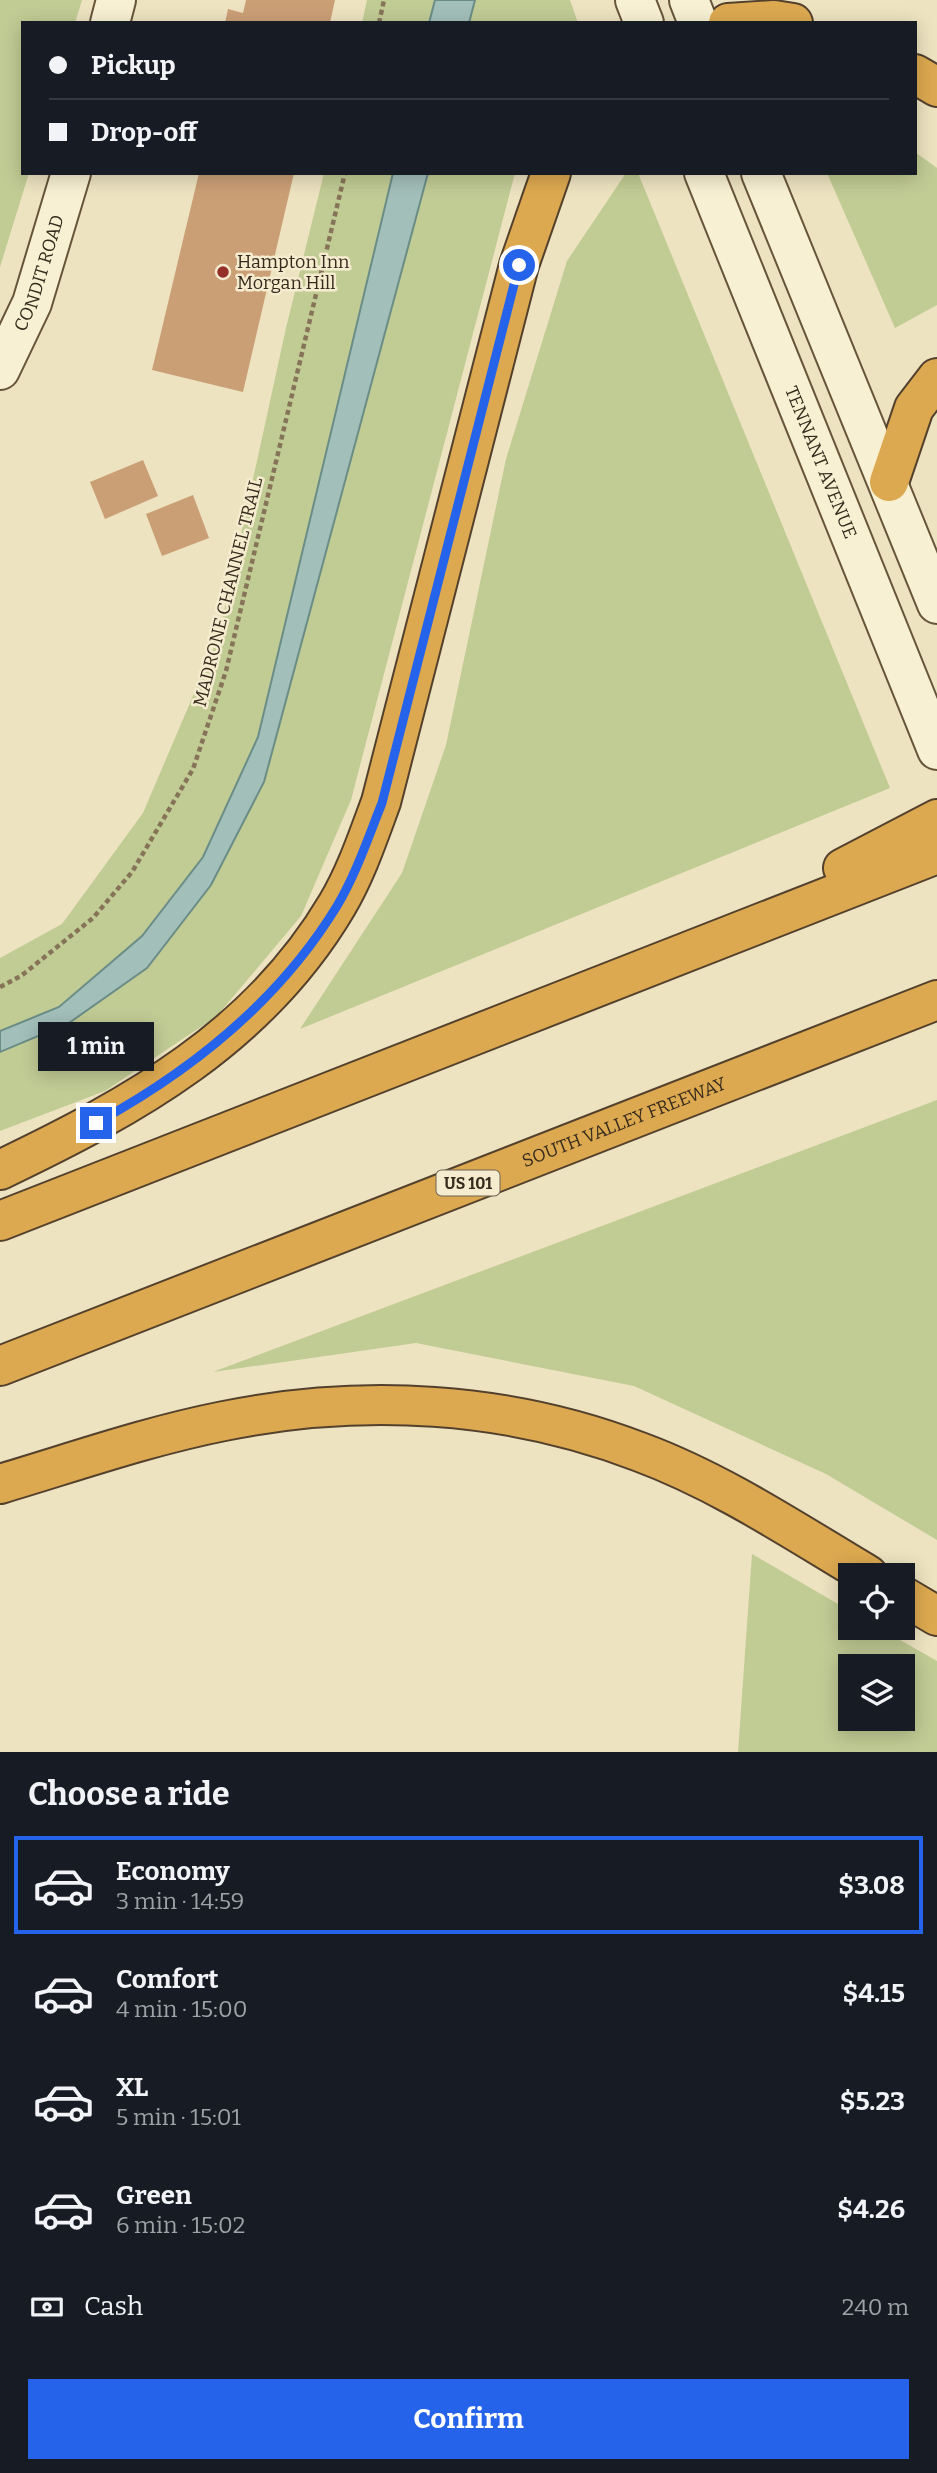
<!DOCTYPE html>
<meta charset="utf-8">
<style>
:root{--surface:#171b24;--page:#242831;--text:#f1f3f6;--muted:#9ea1a6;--line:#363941;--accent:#2563eb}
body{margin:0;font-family:Bitter,serif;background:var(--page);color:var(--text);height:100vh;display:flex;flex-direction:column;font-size:26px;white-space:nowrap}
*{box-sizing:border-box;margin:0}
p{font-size:23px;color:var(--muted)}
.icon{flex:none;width:38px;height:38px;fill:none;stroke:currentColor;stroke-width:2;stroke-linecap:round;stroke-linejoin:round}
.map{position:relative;height:1752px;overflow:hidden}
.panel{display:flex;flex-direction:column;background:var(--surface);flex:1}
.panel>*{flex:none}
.banner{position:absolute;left:21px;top:21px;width:896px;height:154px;border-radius:0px;box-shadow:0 4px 18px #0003;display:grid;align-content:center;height:154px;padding:0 28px;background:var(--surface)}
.fabs{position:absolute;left:838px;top:1563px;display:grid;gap:14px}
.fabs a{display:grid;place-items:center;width:77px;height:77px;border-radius:0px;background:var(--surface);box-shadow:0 4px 18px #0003;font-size:35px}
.end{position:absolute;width:32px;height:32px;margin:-16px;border:9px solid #2563eb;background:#fff;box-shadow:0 0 0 4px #fff}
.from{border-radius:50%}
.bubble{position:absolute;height:49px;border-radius:0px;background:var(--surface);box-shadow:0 4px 18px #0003;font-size:23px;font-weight:700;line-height:49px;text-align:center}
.banner b{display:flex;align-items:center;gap:24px;height:66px;font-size:26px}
.banner b+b{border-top:2px solid var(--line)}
.banner i{width:18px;height:18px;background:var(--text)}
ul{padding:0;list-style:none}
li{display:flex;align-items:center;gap:21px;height:98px;margin:0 14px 10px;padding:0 14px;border:4px solid transparent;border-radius:0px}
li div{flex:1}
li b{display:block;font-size:26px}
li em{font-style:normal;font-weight:700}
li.selected{border-color:var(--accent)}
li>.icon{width:63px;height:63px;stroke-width:1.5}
h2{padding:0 28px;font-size:32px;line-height:84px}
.pay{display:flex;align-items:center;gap:18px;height:77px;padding:0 28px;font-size:26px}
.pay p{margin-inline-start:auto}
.action{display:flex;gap:14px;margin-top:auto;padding:14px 28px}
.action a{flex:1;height:80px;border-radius:0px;background:var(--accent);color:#fff;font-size:28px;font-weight:700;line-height:80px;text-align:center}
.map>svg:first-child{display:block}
</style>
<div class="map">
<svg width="937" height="1752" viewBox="0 0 937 1752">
<rect width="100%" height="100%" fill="#ede3c0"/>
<g fill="#c1cb94" fill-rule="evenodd">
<polygon points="0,0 82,0 75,23 23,23 23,173 29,173 0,267"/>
<polygon points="367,0 570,0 578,23 362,23"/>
<polygon points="915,152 937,168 937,305 895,328 827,173 915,173"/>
<polygon points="324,173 515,173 351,800 301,916 217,1016 105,1091 0,1131 0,958 62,924 143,813 219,635 286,328"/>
<polygon points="626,173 638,173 890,788 300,1029 402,873 446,745 506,459 567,261"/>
<polygon points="937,1100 937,1540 826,1474 634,1386 416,1343 213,1372"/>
<path d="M752,1554L850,1611V1628H879L937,1661V1752H738ZM850,1666H903V1718H850Z"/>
</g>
<g fill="#a3bfb9" stroke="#6a8d87" stroke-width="2">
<polygon points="435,0 475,0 469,23 429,23"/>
<polygon points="393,173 428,173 264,782 211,885 147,968 69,1023 0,1052 0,1031 59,1007 142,936 203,857 258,737"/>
</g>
<g fill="#cb9f76">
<polygon points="246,0 335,0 330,23 225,23 228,9 243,13"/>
<polygon points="199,173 294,173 243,392 152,370"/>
<polygon points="143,460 158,496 105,519 90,482"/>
<polygon points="193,495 209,538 162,556 146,514"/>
</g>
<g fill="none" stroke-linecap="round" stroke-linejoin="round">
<defs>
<g id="secondary">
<polyline points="635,0 644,23"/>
<polyline points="689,0 698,23"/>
<polyline points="110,23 116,0"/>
<path id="s1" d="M704,173L937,750"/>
<polyline points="761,173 937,604"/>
<path id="s2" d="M0,370L32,303L71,173"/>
</g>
<g id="highway">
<polyline points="728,23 774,20 793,23"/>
<polyline points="915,74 937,87"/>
<polyline points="889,482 914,408 937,378"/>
<polyline points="843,868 937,819"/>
<path d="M0,1170C134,1106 259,1037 337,905C356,873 368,837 381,802L519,265L551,173"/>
<polyline points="0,1221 937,854"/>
<path id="s3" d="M0,1366L937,1000"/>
<path d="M0,1484C74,1462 148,1436 224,1421C362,1393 508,1401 640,1452C721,1482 794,1531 868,1575"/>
<polyline points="903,1596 937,1616"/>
</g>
</defs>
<use href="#secondary" stroke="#67553b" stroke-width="42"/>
<use href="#highway" stroke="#53412d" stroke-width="42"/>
<g stroke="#867458" stroke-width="4.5" stroke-dasharray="5 3.5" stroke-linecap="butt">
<polyline points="379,23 384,0"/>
<polyline points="0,987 21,976 93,918 132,872 193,769 226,671 345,173"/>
</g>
<use href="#secondary" stroke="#f8f0d3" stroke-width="38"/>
<use href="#highway" stroke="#dda950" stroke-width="38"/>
</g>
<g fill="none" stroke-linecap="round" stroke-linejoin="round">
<path stroke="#2563eb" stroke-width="9" d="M96,1123C193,1070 279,1001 337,906C356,874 368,838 382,803L519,265"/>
</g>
<circle fill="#942f29" stroke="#f5eccf" stroke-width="2.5" cx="223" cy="272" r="7"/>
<g text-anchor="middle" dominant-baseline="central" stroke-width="5" stroke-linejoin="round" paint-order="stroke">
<rect fill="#f5eccf" stroke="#6f6452" stroke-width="2" x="436.5" y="1170.5" width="63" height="25" rx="5"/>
<g font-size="16" font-weight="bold" fill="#352a1c">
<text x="468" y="1183">US 101</text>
</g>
<g font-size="18" fill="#352a1c" stroke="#f5eccf" text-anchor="start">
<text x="237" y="262">Hampton Inn<tspan x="237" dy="21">Morgan Hill</tspan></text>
</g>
<g font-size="18" fill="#352a1c" stroke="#f5eccf">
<text stroke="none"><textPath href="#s2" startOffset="105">CONDIT ROAD</textPath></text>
<text stroke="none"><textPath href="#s1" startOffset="312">TENNANT AVENUE</textPath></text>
<text transform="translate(228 592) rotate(-76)">MADRONE CHANNEL TRAIL</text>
<text stroke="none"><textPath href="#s3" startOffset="670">SOUTH VALLEY FREEWAY</textPath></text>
</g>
</g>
</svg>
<div class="fabs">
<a><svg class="icon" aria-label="locate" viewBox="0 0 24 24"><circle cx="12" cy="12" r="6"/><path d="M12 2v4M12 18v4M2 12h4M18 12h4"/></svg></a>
<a><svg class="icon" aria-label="layers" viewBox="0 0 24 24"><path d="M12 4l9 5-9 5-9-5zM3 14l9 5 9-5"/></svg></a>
</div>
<i class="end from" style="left:519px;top:265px"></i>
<i class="end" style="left:96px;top:1123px"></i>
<div class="bubble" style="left:38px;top:1022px;width:116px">1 min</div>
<div class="banner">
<b><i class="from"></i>Pickup</b>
<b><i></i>Drop-off</b>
</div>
</div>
<section class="panel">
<h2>Choose a ride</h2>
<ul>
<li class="selected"><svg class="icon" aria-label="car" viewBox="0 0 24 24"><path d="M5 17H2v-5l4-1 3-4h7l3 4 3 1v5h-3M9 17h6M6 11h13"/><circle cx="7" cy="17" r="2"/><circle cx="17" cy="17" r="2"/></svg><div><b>Economy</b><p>3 min · 14:59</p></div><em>$3.08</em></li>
<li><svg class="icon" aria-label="car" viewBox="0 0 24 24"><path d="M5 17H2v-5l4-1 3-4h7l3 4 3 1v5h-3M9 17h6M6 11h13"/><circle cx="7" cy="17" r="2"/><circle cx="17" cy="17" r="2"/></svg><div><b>Comfort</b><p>4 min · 15:00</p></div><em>$4.15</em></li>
<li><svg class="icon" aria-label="car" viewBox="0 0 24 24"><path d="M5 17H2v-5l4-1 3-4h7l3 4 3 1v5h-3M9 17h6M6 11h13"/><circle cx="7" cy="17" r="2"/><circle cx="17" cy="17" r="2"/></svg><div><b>XL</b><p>5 min · 15:01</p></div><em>$5.23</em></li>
<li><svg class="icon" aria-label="car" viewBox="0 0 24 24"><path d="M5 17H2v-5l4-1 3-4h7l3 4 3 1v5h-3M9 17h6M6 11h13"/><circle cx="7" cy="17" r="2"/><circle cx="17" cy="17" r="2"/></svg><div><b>Green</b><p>6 min · 15:02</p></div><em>$4.26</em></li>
</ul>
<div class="pay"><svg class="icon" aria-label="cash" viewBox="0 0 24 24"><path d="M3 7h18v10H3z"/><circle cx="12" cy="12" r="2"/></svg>Cash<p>240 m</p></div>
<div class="action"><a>Confirm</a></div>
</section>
